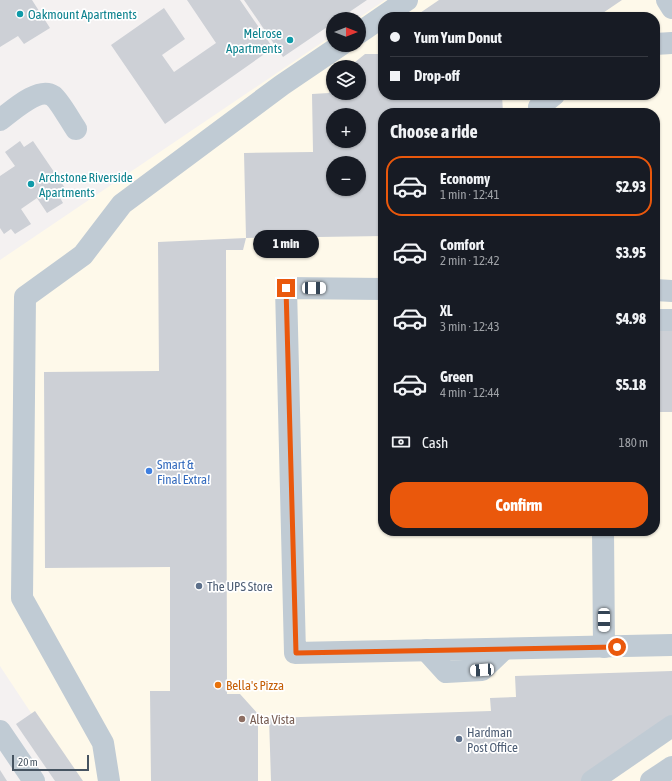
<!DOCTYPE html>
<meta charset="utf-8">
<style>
:root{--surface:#171b24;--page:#242831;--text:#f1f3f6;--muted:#9ea1a6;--line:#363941;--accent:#ea580c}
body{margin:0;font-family:"Asap Condensed",sans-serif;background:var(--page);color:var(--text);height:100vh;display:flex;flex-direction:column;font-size:15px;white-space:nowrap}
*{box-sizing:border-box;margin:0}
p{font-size:13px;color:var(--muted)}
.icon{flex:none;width:22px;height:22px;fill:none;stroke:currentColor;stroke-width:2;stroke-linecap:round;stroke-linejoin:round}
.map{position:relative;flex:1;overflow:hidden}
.drawer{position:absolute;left:378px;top:108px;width:282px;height:428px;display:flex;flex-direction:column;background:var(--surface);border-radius:16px;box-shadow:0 1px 3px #0004}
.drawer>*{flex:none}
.top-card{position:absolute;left:378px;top:12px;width:282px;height:88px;border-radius:16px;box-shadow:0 1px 3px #0004;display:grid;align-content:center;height:88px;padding:0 12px;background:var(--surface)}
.needle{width:26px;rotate:90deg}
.tools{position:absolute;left:326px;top:12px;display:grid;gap:8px}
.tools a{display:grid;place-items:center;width:40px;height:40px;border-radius:50%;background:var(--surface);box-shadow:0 1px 3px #0004;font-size:20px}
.scale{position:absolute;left:12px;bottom:10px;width:77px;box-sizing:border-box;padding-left:4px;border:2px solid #465461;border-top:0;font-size:11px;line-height:14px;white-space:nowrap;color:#465461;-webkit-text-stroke:3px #fff;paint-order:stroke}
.end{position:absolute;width:18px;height:18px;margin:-9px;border:5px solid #ea580c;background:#fff;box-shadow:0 0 0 2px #fff}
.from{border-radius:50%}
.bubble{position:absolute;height:28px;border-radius:14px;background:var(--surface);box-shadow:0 1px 3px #0004;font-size:13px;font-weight:800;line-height:28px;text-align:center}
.car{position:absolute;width:12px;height:24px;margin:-12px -6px;border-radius:5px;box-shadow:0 0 3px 1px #0007;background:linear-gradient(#fff 24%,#345 0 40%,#fff 0 76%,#345 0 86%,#fff 0)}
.top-card b{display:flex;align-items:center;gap:14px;height:38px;font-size:15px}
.top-card b+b{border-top:1px solid var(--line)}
.top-card i{width:10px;height:10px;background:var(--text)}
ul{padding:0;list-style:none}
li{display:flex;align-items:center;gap:12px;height:60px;margin:0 8px 6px;padding:0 4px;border:2px solid transparent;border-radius:16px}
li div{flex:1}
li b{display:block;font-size:15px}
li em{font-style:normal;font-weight:800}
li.on{border-color:var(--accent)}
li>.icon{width:36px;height:36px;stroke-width:1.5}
h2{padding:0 12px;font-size:18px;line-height:48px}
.pay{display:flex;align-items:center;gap:10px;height:44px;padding:0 12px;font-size:15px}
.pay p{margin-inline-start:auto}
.button{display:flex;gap:8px;margin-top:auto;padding:8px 12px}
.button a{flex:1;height:46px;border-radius:16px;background:var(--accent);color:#fff;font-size:16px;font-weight:800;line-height:46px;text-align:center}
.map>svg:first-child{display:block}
</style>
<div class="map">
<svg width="672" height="781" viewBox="0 0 672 781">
<rect width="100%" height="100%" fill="#f4f1f1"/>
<path fill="#fef9ea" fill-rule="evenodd" d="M385,0H672V781H76L0,666V260L333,35V45H359V19H357ZM383,17H655V95H383ZM333,67H359V93H333ZM383,113H655V531H383ZM333,115H359V141H333ZM333,163H359V189H333Z"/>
<g fill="#cdd0d6" fill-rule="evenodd">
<polygon points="0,0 32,0 50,28 24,44 18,36 0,47"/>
<polygon points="187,0 240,0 273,48 165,124 111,45 164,8 185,39 162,55 174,72 216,43"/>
<polygon points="244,0 367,0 339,19 333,19 333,23 283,57"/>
<polygon points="439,0 622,0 597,17 414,17"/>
<path d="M365,54H383V95H502L503,113H383V236L246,238L243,250H226L227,694H240L258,714V781H151L150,691H170V567L45,568L44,372L159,371L158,242L246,238L244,153L313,152L312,94L329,93V82L333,79V93H359V67H349ZM333,115H359V141H333ZM333,163H359V189H333Z"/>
<polygon points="20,141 24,147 33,141 67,191 59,196 63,203 47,213 37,198 21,209 31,224 15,234 11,229 4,234 0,228 0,176 15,166 5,152"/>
<rect x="655" y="325" width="17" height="87"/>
<polygon points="672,671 672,715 583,781 271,781 269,718 491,711 490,698 516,697 515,676"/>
<polygon points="35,711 83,781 55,781 16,724"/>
<polygon points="0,770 7,781 0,781"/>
</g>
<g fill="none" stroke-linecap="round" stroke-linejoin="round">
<g stroke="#c0cbd4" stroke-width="22">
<polyline points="667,0 672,8"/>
<polyline points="359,33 407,0"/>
<polyline points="655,44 672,43"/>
<polyline points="539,113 539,107 554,95"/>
<path d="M0,120C12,111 39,86 53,96C59,100 71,122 76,129"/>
<polyline points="383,289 286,288 295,653 672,645"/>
<polyline points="655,290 672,291"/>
<polyline points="655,320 672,320"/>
<polyline points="603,531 604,647"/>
<polyline points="426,650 446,672 482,670 504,649"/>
<polyline points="0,731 34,781"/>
<polyline points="109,781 103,743 22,598 25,297 83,255 122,204 282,85 341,45"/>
<polyline points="592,781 672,726"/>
<polyline points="651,781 672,767"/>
</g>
</g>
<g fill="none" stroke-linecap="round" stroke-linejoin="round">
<polyline stroke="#ea580c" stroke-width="5" points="286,288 296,653 617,647"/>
</g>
<g fill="#0f9aa8" stroke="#fff" stroke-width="1.5">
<circle cx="20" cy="14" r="4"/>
<circle cx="290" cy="40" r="4"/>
<circle cx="31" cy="184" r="4"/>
</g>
<circle fill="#3f7fe0" stroke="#fff" stroke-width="1.5" cx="149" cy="471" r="4"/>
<g fill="#5c6f8a" stroke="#fff" stroke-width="1.5">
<circle cx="199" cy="586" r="4"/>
<circle cx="459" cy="739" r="4"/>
</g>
<circle fill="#e8710a" stroke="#fff" stroke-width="1.5" cx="218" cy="685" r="4"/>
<circle fill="#8d6e63" stroke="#fff" stroke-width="1.5" cx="242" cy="719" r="4"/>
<g text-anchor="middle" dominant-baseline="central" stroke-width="3.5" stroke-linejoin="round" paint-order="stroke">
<g font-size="13" fill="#0d838f" stroke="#fff" text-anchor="start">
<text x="28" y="14">Oakmount Apartments</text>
<text x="282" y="33" text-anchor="end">Melrose<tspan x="282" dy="15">Apartments</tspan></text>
<text x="39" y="177">Archstone Riverside<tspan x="39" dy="15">Apartments</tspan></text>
</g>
<g font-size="13" fill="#366cbe" stroke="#fff" text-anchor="start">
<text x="157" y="464">Smart &amp;<tspan x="157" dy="15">Final Extra!</tspan></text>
</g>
<g font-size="13" fill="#4e5e75" stroke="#fff" text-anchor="start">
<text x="207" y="586">The UPS Store</text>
<text x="467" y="732">Hardman<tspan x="467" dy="15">Post Office</tspan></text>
</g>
<g font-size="13" fill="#c56008" stroke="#fff" text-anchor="start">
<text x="226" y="685">Bella's Pizza</text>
</g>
<g font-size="13" fill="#785e54" stroke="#fff" text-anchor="start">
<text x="250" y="719">Alta Vista</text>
</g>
</g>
</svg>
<div class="tools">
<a><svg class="needle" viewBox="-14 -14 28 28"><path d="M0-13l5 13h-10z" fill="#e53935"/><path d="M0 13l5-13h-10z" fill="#9ea1a6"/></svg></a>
<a><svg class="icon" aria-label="layers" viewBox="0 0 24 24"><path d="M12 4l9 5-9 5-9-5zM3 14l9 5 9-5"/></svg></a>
<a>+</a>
<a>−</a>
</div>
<div class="scale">20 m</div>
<i class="end from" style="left:617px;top:647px"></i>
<i class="end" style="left:286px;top:288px"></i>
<div class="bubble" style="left:253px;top:230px;width:66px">1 min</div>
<i class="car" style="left:314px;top:288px;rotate:90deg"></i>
<i class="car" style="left:604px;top:620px;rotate:180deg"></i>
<i class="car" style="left:482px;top:670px;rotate:266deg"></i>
<div class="top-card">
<b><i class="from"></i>Yum Yum Donut</b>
<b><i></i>Drop-off</b>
</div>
<section class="drawer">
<h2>Choose a ride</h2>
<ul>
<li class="on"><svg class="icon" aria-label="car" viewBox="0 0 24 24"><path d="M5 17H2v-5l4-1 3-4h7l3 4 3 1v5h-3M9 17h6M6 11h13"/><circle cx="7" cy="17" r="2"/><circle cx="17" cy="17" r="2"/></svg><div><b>Economy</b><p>1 min · 12:41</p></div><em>$2.93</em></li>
<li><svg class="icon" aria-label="car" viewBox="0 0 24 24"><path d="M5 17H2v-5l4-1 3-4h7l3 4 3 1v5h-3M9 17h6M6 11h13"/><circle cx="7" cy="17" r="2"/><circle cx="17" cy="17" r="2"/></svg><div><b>Comfort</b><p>2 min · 12:42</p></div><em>$3.95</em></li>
<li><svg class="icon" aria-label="car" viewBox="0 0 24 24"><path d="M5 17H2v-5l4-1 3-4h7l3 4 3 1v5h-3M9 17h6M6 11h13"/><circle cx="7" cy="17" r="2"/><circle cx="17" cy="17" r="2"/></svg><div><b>XL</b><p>3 min · 12:43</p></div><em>$4.98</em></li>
<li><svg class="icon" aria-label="car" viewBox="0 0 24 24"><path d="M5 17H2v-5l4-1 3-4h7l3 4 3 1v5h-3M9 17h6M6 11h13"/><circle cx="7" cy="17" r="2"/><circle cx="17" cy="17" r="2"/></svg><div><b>Green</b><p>4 min · 12:44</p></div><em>$5.18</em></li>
</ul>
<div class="pay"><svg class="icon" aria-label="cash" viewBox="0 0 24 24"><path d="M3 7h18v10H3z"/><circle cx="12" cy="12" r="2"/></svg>Cash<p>180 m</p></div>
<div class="button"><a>Confirm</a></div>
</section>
</div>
